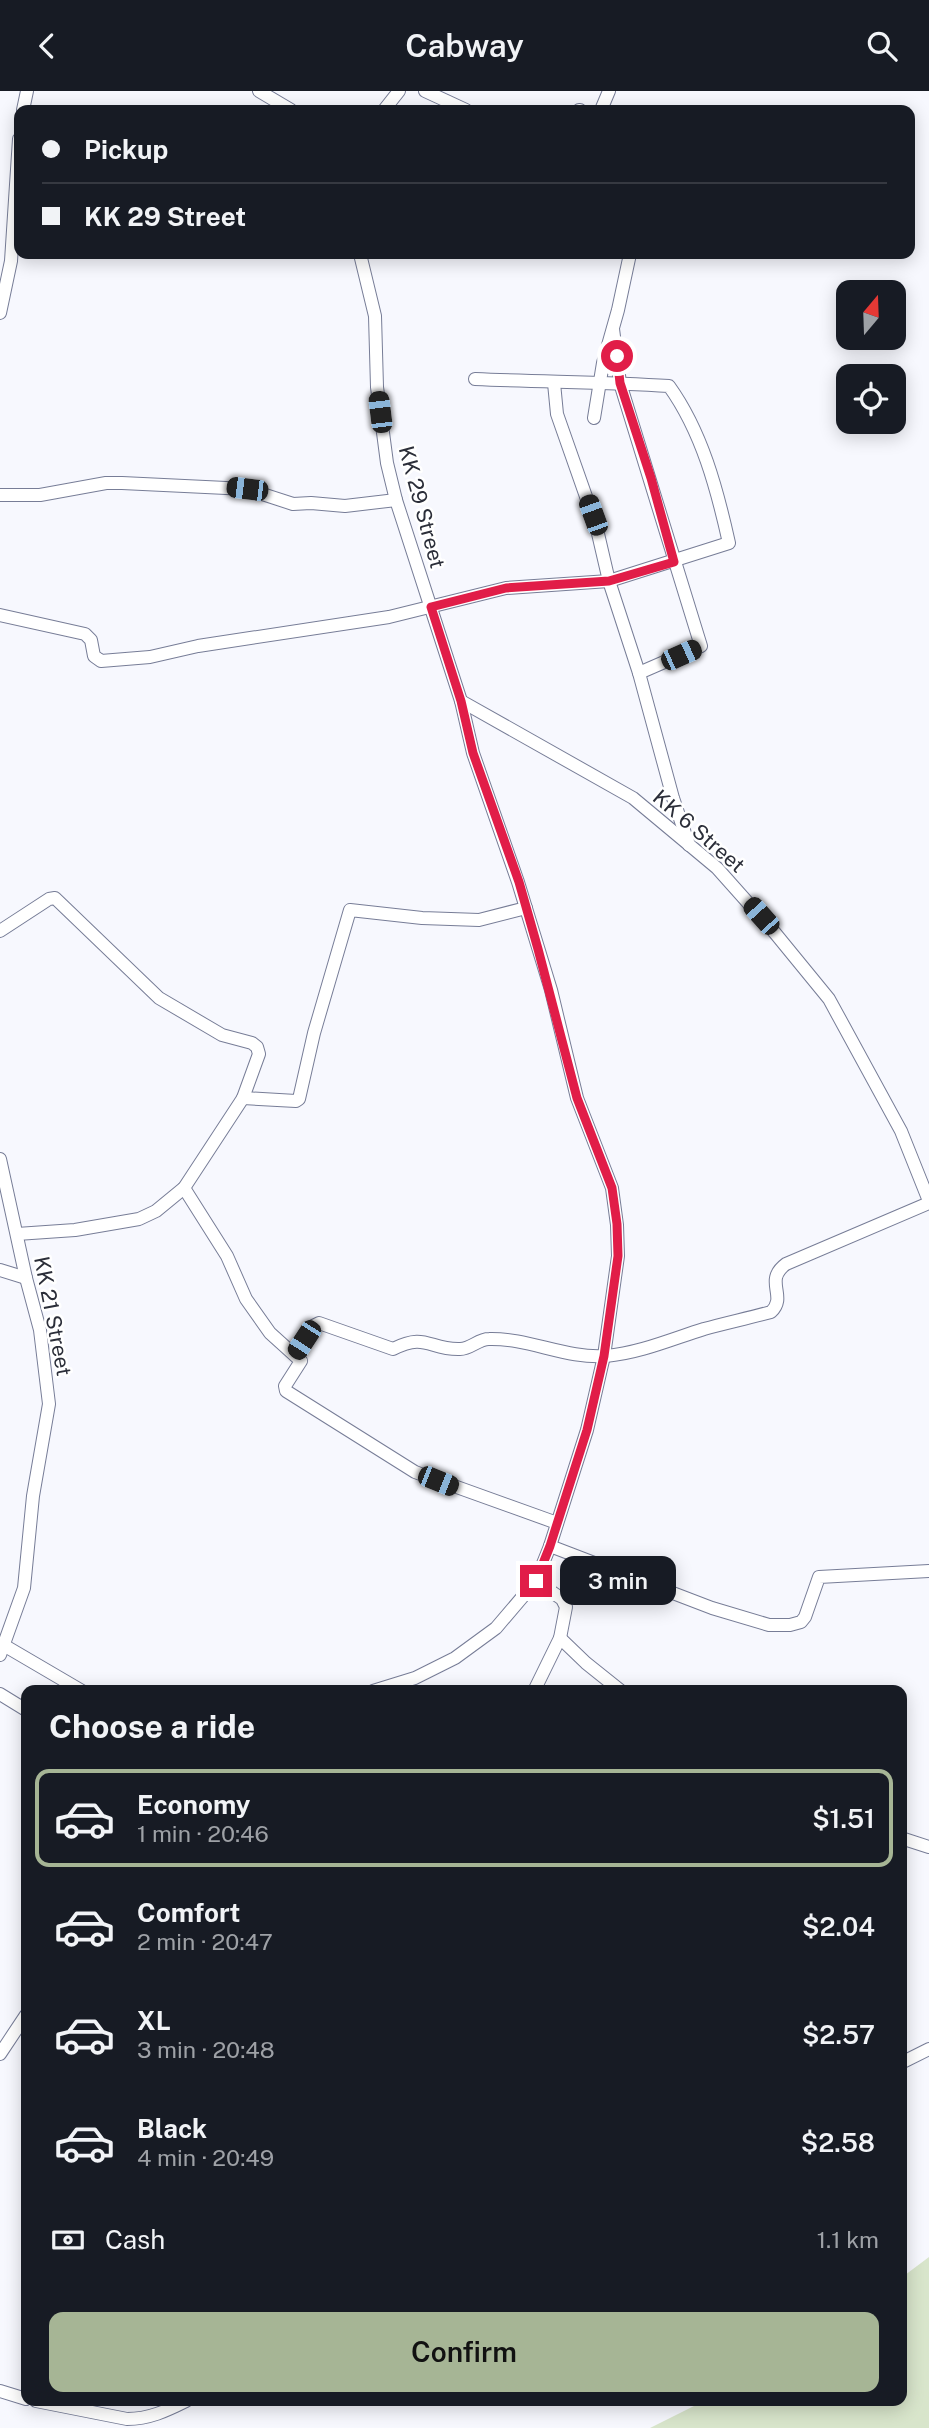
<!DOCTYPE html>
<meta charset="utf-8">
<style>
:root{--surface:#171b24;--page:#242831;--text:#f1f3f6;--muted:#9ea1a6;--line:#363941;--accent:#a6b595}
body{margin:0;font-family:"Public Sans",sans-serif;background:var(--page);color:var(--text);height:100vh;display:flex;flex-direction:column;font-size:26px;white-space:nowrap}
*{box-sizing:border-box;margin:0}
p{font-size:23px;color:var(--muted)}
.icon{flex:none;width:38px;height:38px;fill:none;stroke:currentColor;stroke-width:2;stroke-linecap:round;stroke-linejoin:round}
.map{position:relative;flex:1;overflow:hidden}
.panel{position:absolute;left:21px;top:1594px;width:886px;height:721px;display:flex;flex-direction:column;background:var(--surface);border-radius:14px;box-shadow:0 4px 18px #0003}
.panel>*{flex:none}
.guide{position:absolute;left:14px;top:14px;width:901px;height:154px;border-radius:14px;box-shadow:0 4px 18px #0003;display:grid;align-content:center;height:154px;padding:0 28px;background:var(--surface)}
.needle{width:46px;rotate:19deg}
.controls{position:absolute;left:836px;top:189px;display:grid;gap:14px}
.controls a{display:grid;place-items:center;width:70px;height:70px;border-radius:14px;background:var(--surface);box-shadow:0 4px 18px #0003;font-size:35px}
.end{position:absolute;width:32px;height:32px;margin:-16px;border:9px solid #e11d48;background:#fff;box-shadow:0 0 0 4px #fff}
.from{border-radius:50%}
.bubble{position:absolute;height:49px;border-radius:14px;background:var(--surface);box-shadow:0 4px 18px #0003;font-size:23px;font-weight:600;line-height:49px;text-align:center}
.car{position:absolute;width:21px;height:42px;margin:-21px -10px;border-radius:9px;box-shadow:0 0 5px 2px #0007;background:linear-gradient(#222 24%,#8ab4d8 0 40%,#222 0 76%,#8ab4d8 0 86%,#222 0)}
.guide b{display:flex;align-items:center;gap:24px;height:66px;font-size:26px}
.guide b+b{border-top:2px solid var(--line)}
.guide i{width:18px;height:18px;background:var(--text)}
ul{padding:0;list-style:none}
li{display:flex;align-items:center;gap:21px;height:98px;margin:0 14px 10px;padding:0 14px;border:4px solid transparent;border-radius:14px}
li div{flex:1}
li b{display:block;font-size:26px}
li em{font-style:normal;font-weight:600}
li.current{border-color:var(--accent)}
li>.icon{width:63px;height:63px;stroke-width:1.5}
h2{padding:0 28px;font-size:32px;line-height:84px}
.pay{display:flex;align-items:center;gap:18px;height:77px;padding:0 28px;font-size:26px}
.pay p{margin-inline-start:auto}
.action{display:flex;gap:14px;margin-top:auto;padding:14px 28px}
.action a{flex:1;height:80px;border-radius:14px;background:var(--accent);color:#111;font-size:28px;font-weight:600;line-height:80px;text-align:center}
header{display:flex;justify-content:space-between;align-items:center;height:91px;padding:0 28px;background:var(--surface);font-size:32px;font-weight:600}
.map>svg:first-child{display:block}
</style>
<header><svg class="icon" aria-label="back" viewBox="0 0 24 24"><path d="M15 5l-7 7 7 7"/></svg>Cabway<svg class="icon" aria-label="search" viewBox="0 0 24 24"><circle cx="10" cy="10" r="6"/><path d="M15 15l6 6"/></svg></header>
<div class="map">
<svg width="929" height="2337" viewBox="0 0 929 2337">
<rect width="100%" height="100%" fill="#f7f8fe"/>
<polygon fill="#d8e5cb" points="929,2166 929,2337 650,2337 704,2310 901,2310 901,2187"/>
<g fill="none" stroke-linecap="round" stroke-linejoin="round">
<defs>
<g id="minor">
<polyline points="259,0 291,19"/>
<polyline points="425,0 466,19"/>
<polyline points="23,19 27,0"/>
<polyline points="384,19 399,0"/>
<polyline points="579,19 580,19"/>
<polyline points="601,19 609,0"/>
<polyline points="360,163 375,225 377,296 387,372 396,409 461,610 473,662 518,791 551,899 577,1007 612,1097 617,1134 618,1165 604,1265 587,1339 550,1455 536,1490 496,1537 455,1567 415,1587 373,1600"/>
<polyline points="0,222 11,170 19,48"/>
<polyline points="613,238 620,292 701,555 639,582 673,707 689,754"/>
<polyline points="554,292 557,323 596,434 609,490 639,582"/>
<polyline points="594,327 603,272 618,219 630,163"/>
<polyline points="0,404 40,404 106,392 122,392 247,398 293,413 311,412 345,415 396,409"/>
<path d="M0,524L85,543L91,549L94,565L101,570L150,566L198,555L389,526L506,497L609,490L729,452C717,398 702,341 669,295C604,291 540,291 475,288"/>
<polyline points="461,610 633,707 717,777 775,842 829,908 901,1040 929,1110"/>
<polyline points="0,840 49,808 55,807 159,907 222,944 252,952 257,956 259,963 243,1007 184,1097 156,1120 139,1128 75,1139 17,1143"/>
<polyline points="243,1007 296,1010 299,1008 314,942 350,819 422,827 479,829 526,817"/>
<polyline points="0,1068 26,1187 40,1239 49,1313 33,1405 24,1497 0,1564"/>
<polyline points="184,1097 227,1165 246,1208 270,1242 301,1270 285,1295 286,1300 415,1381 557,1432"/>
<polyline points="0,1179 26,1187"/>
<path d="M295,1264L313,1235L319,1232L393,1258C426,1241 429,1259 460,1258C471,1258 478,1248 489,1248C529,1247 566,1268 606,1265C640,1262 672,1248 704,1238C726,1232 749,1227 771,1221C788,1205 763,1190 786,1173L929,1112"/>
<polyline points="550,1455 712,1517 769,1534 790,1534 801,1531 805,1526 819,1486 929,1480"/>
<polyline points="560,1547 586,1572 621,1600"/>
<polyline points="0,1552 82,1600"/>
<polyline points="534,1600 560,1547 566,1516 562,1508 536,1490"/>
<polyline points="0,1603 26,1619"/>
<polyline points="901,1747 929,1756"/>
<polyline points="0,1963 26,1924"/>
<polyline points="901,1972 929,1958"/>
<polyline points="0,2300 26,2308"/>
<path d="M36,2310L127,2328C149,2328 166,2320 186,2310"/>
</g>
</defs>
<use href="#minor" stroke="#777d97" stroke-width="14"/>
<use href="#minor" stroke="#fff" stroke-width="12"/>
</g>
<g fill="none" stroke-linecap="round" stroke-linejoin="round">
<polyline stroke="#e11d48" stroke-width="9" points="536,1490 550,1455 587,1339 604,1265 618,1165 617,1133 612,1097 577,1007 538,858 519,791 473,662 461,610 431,516 506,497 609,490 674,471 651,387 620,292 617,265"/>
</g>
<g text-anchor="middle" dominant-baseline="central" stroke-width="5" stroke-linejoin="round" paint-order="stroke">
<g font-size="21" fill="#2b2e39" stroke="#fff">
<text transform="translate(422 416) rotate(75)">KK 29 Street</text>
<text transform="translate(699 740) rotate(41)">KK 6 Street</text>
<text transform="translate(53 1225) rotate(79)">KK 21 Street</text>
</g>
</g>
</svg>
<div class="controls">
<a><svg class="needle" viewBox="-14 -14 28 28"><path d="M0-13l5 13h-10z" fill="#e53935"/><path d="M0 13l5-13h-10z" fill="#9ea1a6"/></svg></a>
<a><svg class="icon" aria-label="locate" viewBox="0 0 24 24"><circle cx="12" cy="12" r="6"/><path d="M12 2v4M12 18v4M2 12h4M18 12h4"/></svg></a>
</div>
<i class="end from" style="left:617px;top:265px"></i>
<i class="end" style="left:536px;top:1490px"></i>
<div class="bubble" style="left:560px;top:1465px;width:116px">3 min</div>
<i class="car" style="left:380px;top:321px;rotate:353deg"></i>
<i class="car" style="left:247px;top:398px;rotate:277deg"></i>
<i class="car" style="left:593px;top:424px;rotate:340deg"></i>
<i class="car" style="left:681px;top:564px;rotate:66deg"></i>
<i class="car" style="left:761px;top:825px;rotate:318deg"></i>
<i class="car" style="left:304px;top:1249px;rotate:213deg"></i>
<i class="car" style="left:438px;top:1390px;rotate:112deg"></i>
<div class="guide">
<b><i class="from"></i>Pickup</b>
<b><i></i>KK 29 Street</b>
</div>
<section class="panel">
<h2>Choose a ride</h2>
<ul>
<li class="current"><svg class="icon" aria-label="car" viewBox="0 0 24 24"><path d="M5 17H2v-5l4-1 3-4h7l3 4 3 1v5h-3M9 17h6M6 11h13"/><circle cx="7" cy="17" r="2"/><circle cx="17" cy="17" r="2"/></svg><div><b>Economy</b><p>1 min · 20:46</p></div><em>$1.51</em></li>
<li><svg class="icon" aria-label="car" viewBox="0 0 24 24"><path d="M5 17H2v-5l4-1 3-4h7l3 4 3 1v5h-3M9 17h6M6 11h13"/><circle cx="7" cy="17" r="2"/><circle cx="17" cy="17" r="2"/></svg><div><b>Comfort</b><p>2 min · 20:47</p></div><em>$2.04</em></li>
<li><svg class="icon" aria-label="car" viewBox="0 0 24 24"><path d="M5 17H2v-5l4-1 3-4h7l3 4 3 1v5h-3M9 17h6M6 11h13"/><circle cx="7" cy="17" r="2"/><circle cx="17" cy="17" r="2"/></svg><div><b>XL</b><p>3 min · 20:48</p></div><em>$2.57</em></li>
<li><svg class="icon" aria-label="car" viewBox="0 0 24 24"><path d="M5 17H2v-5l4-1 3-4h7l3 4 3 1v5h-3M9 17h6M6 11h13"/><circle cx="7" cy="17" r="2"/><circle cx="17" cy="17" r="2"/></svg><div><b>Black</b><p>4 min · 20:49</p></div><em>$2.58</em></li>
</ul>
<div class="pay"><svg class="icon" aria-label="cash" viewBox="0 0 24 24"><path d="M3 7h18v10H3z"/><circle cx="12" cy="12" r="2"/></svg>Cash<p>1.1 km</p></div>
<div class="action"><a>Confirm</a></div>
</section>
</div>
